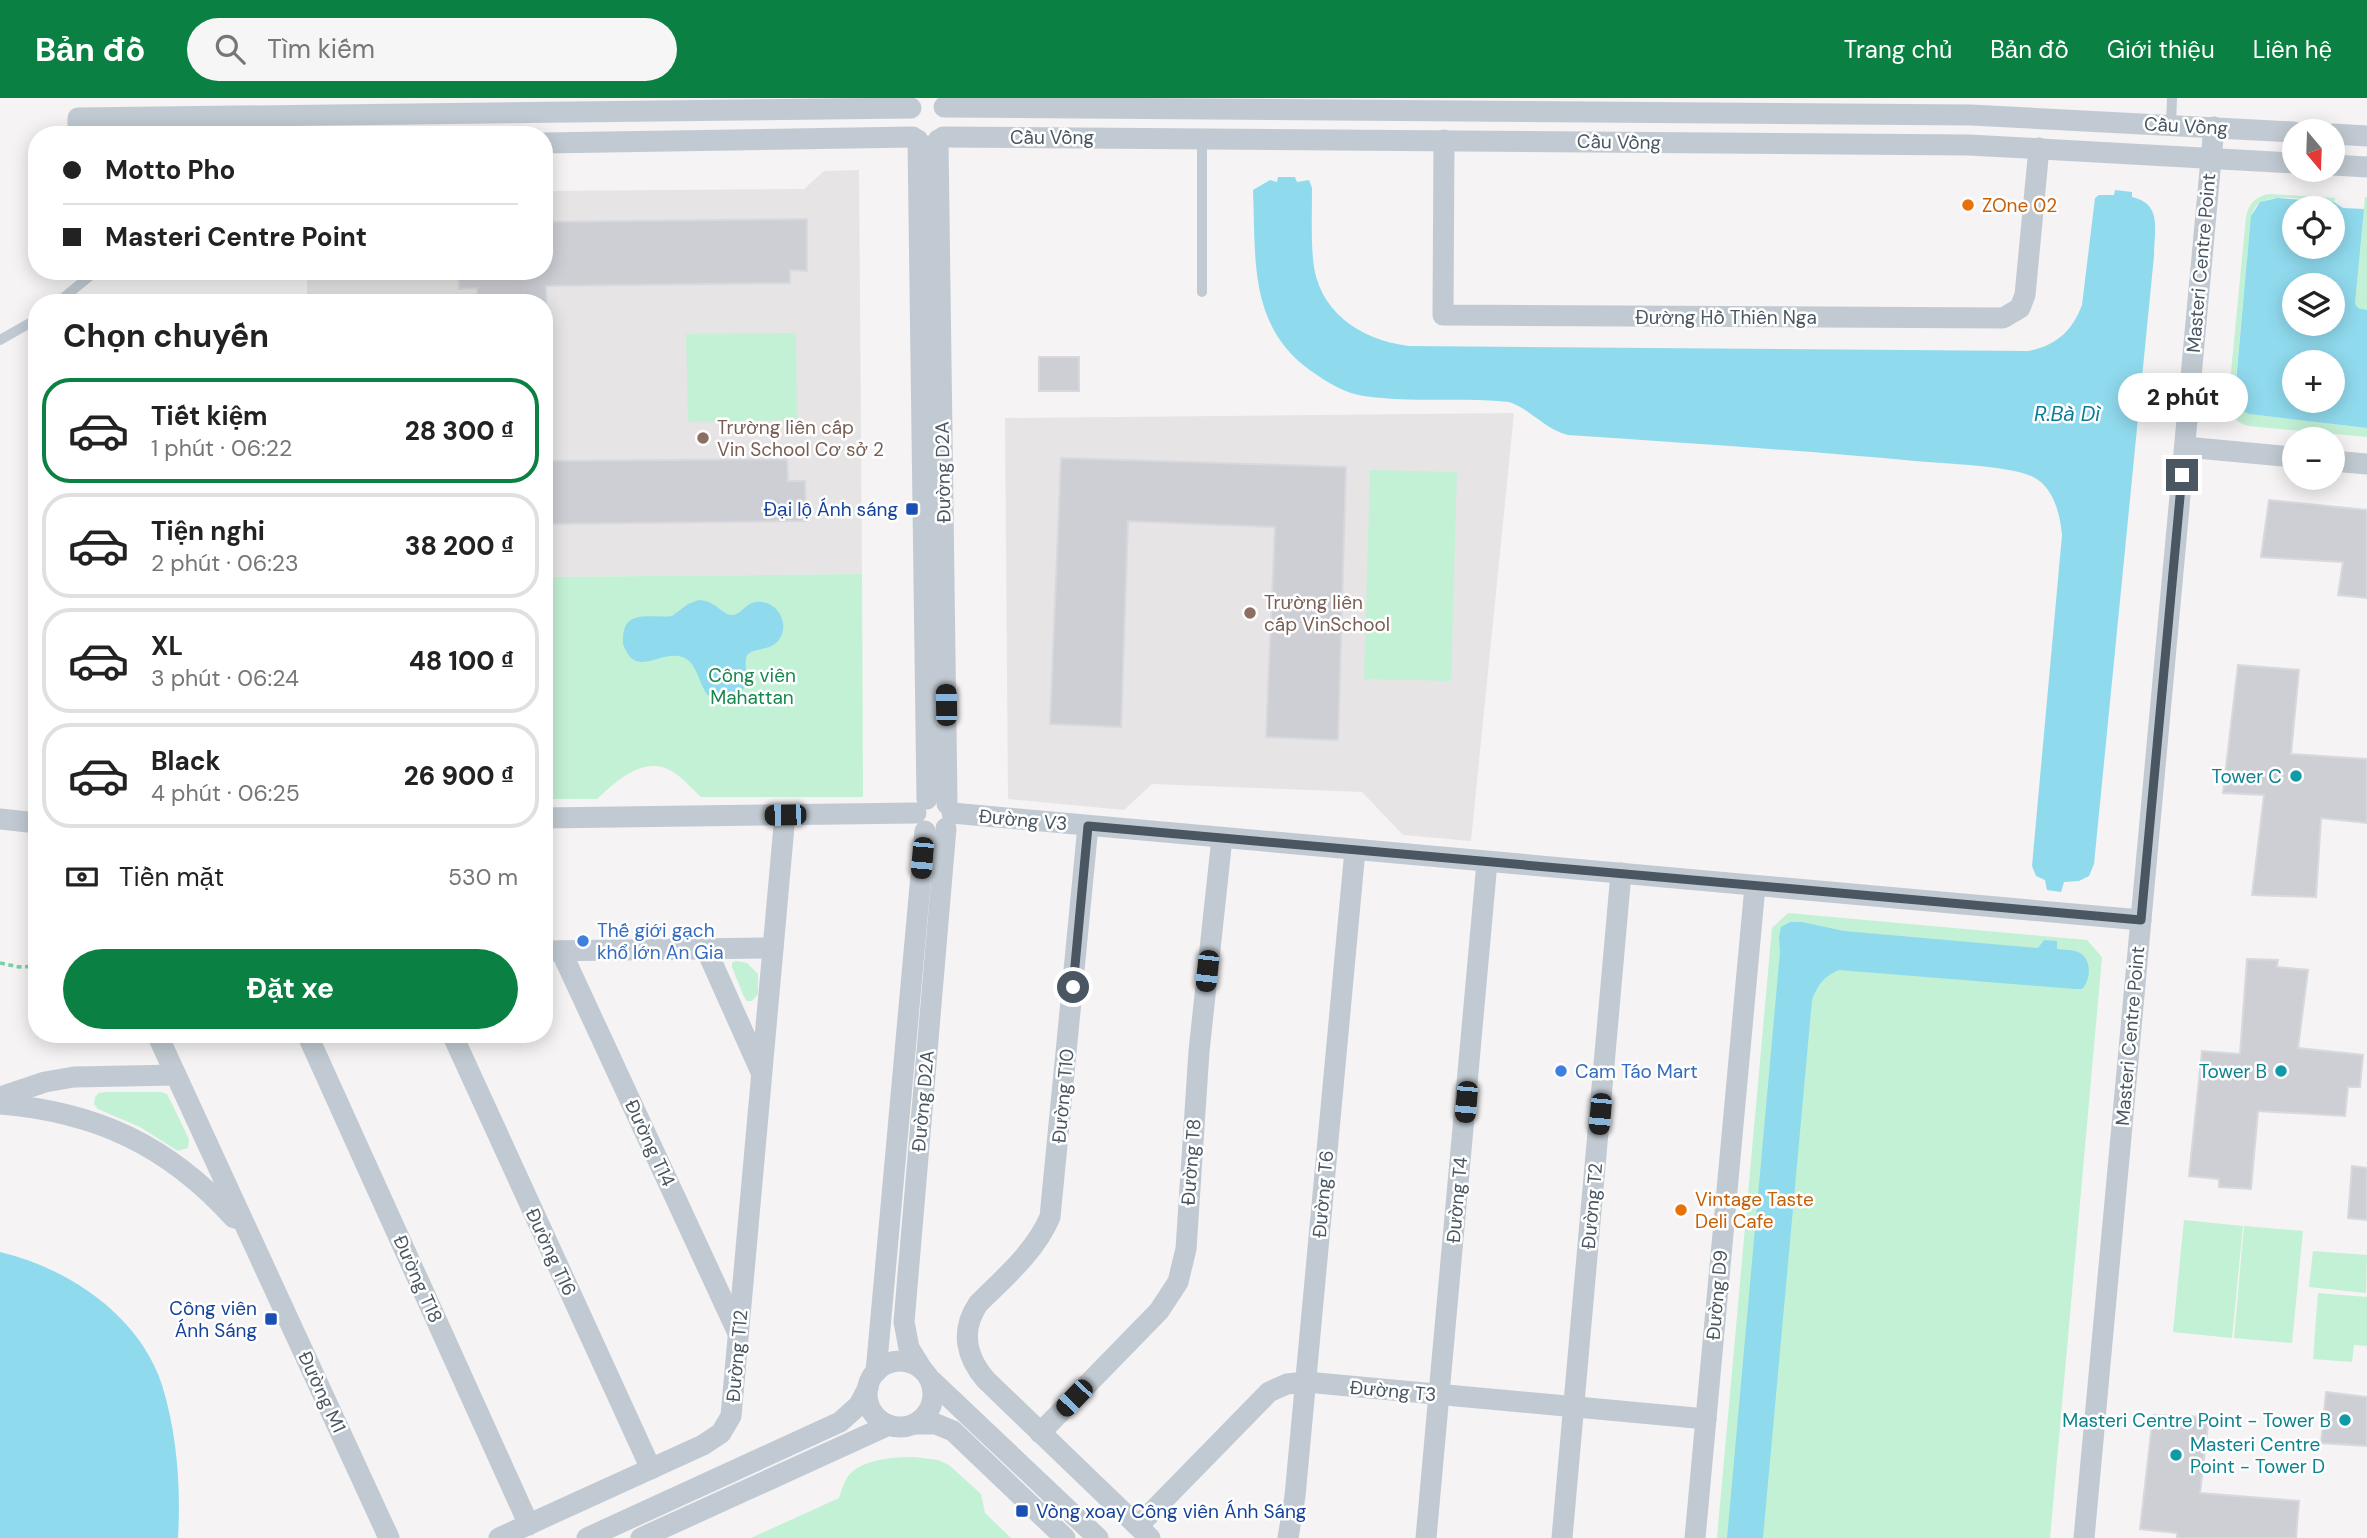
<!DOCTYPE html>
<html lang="vi">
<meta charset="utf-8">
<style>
:root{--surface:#fff;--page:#f6f6f6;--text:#222;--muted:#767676;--line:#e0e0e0;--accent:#0b8043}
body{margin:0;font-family:"DM Sans",sans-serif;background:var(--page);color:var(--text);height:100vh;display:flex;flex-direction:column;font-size:26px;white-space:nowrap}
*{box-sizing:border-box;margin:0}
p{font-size:23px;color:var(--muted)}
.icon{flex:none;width:38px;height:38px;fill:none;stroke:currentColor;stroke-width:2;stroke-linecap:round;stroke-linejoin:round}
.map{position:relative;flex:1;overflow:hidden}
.panel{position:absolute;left:28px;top:196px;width:525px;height:749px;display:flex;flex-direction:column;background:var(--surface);border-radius:28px;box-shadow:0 4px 18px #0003}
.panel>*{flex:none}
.banner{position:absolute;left:28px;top:28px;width:525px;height:154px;border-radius:28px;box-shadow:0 4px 18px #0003;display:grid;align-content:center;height:154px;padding:0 35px;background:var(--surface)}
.needle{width:46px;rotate:161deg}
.fabs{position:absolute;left:2282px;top:21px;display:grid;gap:14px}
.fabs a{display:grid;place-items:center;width:63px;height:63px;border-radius:50%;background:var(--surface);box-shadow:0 4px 18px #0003;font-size:35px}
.end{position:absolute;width:32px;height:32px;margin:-16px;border:9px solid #4a5661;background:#fff;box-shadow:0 0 0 4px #fff}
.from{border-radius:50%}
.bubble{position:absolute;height:49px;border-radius:24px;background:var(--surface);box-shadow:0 4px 18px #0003;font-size:23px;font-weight:800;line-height:49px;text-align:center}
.car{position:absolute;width:21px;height:42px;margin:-21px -10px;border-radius:9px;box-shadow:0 0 5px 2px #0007;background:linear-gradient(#222 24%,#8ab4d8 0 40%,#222 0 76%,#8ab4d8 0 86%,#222 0)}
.banner b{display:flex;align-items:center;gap:24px;height:66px;font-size:26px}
.banner b+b{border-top:2px solid var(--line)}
.banner i{width:18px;height:18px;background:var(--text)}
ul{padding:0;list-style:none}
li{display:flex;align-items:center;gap:21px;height:105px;margin:0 14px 10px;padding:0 21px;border:4px solid var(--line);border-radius:28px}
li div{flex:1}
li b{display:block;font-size:26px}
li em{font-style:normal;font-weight:800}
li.selected{border-color:var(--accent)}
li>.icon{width:63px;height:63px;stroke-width:1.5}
h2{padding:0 35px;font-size:32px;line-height:84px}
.pay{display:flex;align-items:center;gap:18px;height:77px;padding:0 35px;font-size:26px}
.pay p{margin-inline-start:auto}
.primary-button{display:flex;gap:14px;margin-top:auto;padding:14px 35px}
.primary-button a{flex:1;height:80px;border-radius:42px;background:var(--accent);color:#fff;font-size:28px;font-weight:800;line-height:80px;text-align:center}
header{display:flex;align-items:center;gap:42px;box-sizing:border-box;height:98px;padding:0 35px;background:var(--accent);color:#fff}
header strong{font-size:33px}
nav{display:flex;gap:38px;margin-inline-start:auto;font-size:24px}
.search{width:490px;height:63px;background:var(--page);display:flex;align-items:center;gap:18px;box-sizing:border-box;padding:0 24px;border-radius:38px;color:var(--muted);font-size:26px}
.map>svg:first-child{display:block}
</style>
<header>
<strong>Bản đồ</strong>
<div class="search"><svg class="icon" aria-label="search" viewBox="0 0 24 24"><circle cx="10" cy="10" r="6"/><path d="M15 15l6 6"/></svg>Tìm kiếm</div>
<nav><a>Trang chủ</a><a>Bản đồ</a><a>Giới thiệu</a><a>Liên hệ</a></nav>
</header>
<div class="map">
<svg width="2367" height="1440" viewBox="0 0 2367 1440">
<rect width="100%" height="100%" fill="#f5f3f3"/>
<g fill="#e6e4e5">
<polygon points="859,72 862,476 544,479 544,205 307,205 307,173 544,173 544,93 804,91 824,73"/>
<polygon points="1514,315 1471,743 1403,737 1362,694 1152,686 1124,712 1008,701 1005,320"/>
</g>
<g fill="#c3f1d5">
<path d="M2270,96L2335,100L2334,104C2316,103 2277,95 2262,104C2254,107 2252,115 2251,122L2234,300L2239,312L2249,316L2367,330V339L2249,328C2236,325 2231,318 2228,305L2246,119C2249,105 2256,98 2270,96Z"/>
<polygon points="2365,99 2367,99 2367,212 2357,210 2355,207"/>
<polygon points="796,235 797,322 688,324 686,236"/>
<polygon points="1370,372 1457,374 1451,583 1364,581"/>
<path d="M862,476L863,699H701C693,692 685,682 676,676C646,654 617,683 597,701H544V479Z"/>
<polygon points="1788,815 2087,842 2102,859 2050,1440 1717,1440 1772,830"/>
<polygon points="736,863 747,865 758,876 758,896 752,903 747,903 744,899 732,869 732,865"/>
<polygon points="107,994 161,994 167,996 189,1041 188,1050 178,1053 140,1029 98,1011 94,1006 95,999 99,995"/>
<polygon points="2184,1122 2243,1128 2232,1240 2173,1234"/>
<polygon points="2244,1128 2303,1133 2292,1245 2234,1240"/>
<polygon points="2313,1153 2367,1157 2366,1195 2309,1189"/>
<polygon points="2318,1195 2367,1199 2367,1248 2354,1247 2352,1264 2313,1261"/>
<path d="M914,1359L938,1362L949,1367L981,1396L985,1415L1011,1440H751L839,1400C842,1392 845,1379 852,1374C867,1361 894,1359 914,1359Z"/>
</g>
<g fill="#90daee" fill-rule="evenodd">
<path d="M1278,79H1295L1297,84L1309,82L1312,90C1312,113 1311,137 1313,161C1317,213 1360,242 1409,248L2029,253C2057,247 2072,233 2082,207L2095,100L2099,97H2114L2115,92L2132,94V99C2163,106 2154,132 2154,158L2094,766L2089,778L2079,783L2064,784L2061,794L2047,792L2045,782L2036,778L2032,768L2062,437C2060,415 2053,387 2031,378C2005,367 1945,366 1915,363C1799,352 1684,345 1568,337C1544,331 1531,311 1509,304C1461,299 1412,305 1364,298C1344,295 1327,284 1311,273C1248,228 1256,161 1253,92L1270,82L1277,84Z"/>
<path d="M2277,100L2334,104L2343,110L2364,111L2355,206L2358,210L2367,212V330L2249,316L2239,312L2234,305L2251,118L2260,104ZM2294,110H2333V149H2294ZM2294,187H2333V226H2294ZM2294,264H2333V303H2294Z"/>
<path d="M699,502C715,502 723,518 733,517C741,516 746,505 756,504C778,501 793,529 776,545C767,553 755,549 747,557C743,568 750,578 745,588C742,595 736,600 729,602C694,611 706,561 678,558C656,555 635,580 623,546C621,509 649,521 672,518L688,506Z"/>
<path d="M1790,824H1802L1844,833L2038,850L2044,842L2057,843V851C2065,852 2073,851 2080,855C2092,862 2091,882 2082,891H2075L1839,872C1823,879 1818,887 1812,902L1763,1440H1727L1780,854L1779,839L1781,829Z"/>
<path d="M0,1154C68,1170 139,1217 162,1287C177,1335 181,1390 178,1440H0Z"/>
</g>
<g fill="#cdcfd5" stroke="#d7d9de" stroke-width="2">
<polygon points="807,121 807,173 790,172 790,185 546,188 549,363 787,361 788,383 805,383 806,423 544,426 544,205 477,205 477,190 459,191 458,173 544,173 544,124"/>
<rect x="1039" y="259" width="40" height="34"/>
<polygon points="1061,360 1346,369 1338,642 1266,639 1275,429 1128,423 1121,629 1050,626"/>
<polygon points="2269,402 2367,412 2367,500 2338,497 2343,464 2261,459"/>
<polygon points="2238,567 2299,572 2291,656 2367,661 2367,725 2321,720 2316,799 2252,797 2264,697 2223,695"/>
<polygon points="2247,861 2278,862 2277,869 2308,872 2298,950 2363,957 2360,989 2348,989 2345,1018 2258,1013 2251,1091 2219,1089 2219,1081 2189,1078 2202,953 2240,956"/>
<polygon points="2352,1068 2367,1070 2367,1122 2348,1120"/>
<polygon points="2326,1294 2367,1299 2367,1348 2321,1345"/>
<polygon points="2153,1317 2209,1319 2200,1395 2299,1403 2296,1440 2177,1440 2177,1435 2140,1431"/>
</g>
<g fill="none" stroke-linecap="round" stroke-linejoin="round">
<polyline stroke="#7ad0a6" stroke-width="3.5" stroke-dasharray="5 3.5" stroke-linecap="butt" points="0,865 19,869 37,868"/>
<g stroke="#c1cad2" stroke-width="10">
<polyline points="2171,27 2172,0"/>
<polyline points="1202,194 1202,40"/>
<polyline points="57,205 96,173"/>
<polyline points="0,242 37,221"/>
</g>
<g stroke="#c1cad2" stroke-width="21">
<polyline points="944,9 1971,17 2294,34"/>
<polyline points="2333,36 2367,38"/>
<polyline points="78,37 78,20 911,10"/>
<polyline points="943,39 1969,47 2294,65"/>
<polyline points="918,42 927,701"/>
<polyline points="938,42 947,706"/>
<polyline points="1444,42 1443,217 2003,220 2020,210 2025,197 2039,50"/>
<polyline points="544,45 913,39"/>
<polyline points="2333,67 2367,69"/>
<polyline points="2185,349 2294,359"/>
<polyline points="2333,363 2367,366"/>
<polyline points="952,715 2141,822"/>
<polyline points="544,720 916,715"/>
<polyline points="0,721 37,725"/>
<path d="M1088,728L1050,1119C1035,1154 1004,1180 978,1206C960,1233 966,1259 986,1282L1150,1440"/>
<polyline points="706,851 761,974"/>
<polyline points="544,853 773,850"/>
<polyline points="561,853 738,1235"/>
<polyline points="157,936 389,1440"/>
<polyline points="307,936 529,1427"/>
<polyline points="452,936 651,1371"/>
<polyline points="0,999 45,984 74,979 176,977"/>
<path d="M0,1006C97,1014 169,1048 234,1120"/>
<circle cx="900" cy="1296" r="33"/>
<polyline points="922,1271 909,1250 904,1224 946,730"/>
<polyline points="876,1274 925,733"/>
<polyline points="931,1282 1098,1440"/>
<polyline points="915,1326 936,1326 953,1333 1065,1440"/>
<polyline points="1040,1335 1159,1213 1178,1184 1186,1151 1199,953 1222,740"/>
<polyline points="1138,1428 1269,1294 1287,1286 1306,1284 1706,1321"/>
<polyline points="499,1440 703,1347 721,1335 731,1318 785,717"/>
<polyline points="587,1440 840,1324 859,1307 868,1290"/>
<polyline points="641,1440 889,1327"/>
<polyline points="1288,1440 1295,1398 1355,752"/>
<polyline points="1426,1440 1487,764"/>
<polyline points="1562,1440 1621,775"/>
<polyline points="1695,1440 1755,788"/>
<polyline points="2084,1440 2214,29"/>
</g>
</g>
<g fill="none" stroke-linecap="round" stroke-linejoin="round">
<polyline stroke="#4a5661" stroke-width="9" points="1073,889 1088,728 2141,822 2182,377"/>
</g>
<g fill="#e8710a" stroke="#fff" stroke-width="2.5">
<circle cx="1968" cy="107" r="7"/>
<circle cx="1681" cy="1112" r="7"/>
</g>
<g fill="#8d6e63" stroke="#fff" stroke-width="2.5">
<circle cx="703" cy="340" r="7"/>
<circle cx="1250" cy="515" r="7"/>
</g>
<g fill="#1a4fb4" stroke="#fff" stroke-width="2.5">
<rect x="905" y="404" width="14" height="14" rx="3.5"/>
<rect x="264" y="1214" width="14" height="14" rx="3.5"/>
<rect x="1015" y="1406" width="14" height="14" rx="3.5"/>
</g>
<g fill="#0f9aa8" stroke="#fff" stroke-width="2.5">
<circle cx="2296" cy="678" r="7"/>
<circle cx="2281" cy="973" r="7"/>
<circle cx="2345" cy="1322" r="7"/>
<circle cx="2176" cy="1357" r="7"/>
</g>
<g fill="#3f7fe0" stroke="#fff" stroke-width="2.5">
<circle cx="583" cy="843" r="7"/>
<circle cx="1561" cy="973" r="7"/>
</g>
<g text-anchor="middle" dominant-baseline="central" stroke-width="5" stroke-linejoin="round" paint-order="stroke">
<g font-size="19" fill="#4a5661" stroke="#fff">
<text transform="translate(2186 28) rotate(3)">Cầu Vồng</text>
<text x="1052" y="39">Cầu Vồng</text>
<text transform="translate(1619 44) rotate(1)">Cầu Vồng</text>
<text transform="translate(2201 165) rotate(-85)">Masteri Centre Point</text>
<text x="1726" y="219">Đường Hồ Thiên Nga</text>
<text transform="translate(943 374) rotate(-91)">Đường D2A</text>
<text transform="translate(1023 722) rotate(5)">Đường V3</text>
<text transform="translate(2130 938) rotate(-85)">Masteri Centre Point</text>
<text transform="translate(1063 998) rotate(-85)">Đường T10</text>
<text transform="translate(923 1003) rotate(-85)">Đường D2A</text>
<text transform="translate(650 1045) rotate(65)">Đường T14</text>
<text transform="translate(1191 1064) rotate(-86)">Đường T8</text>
<text transform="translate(1323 1096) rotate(-85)">Đường T6</text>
<text transform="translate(1457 1102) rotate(-85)">Đường T4</text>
<text transform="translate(1592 1108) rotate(-85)">Đường T2</text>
<text transform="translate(551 1154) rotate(65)">Đường T16</text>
<text transform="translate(418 1181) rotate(66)">Đường T18</text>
<text transform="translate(1717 1197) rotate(-85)">Đường D9</text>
<text transform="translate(737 1258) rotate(-85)">Đường T12</text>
<text transform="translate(1393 1293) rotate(5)">Đường T3</text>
<text transform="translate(322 1294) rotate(65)">Đường M1</text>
</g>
<g font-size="19" fill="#c56008" stroke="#fff" text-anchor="start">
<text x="1982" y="107">ZOne 02</text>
<text x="1695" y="1101">Vintage Taste<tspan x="1695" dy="22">Deli Cafe</tspan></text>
</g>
<g font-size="19" fill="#785e54" stroke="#fff" text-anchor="start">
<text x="717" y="329">Trường liên cấp<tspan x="717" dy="22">Vin School Cơ sở 2</tspan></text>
<text x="1264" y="504">Trường liên<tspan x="1264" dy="22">cấp VinSchool</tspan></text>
</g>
<g font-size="19" fill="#164399" stroke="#fff" text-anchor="end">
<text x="898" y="411">Đại lộ Ánh sáng</text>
<text x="257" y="1210">Công viên<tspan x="257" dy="22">Ánh Sáng</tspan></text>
<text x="1036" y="1413" text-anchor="start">Vòng xoay Công viên Ánh Sáng</text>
</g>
<g font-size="19" fill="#17864f" stroke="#fff">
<text x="752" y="577">Công viên<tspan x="752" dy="22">Mahattan</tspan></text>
</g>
<g font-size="19" fill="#0d838f" stroke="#fff" text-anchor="end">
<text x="2282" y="678">Tower C</text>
<text x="2267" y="973">Tower B</text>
<text x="2331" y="1322">Masteri Centre Point - Tower B</text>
<text x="2190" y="1346" text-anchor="start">Masteri Centre<tspan x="2190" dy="22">Point - Tower D</tspan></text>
</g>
<g font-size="19" fill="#366cbe" stroke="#fff" text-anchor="start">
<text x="597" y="832">Thế giới gạch<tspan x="597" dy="22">khổ lớn An Gia</tspan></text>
<text x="1575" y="973">Cam Táo Mart</text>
</g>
<g font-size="21" font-style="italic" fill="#0c7c9b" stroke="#fff">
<text x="2067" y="316">R.Bà Dì</text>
</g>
</g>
</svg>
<div class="fabs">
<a><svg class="needle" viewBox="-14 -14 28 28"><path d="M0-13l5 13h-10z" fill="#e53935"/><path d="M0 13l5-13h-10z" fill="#767676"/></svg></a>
<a><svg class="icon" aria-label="locate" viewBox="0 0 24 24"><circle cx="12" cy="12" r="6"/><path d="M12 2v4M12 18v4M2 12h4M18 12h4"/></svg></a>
<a><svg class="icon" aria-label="layers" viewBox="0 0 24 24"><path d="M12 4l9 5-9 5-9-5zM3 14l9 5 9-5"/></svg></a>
<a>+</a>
<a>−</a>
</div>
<i class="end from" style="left:1073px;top:889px"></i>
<i class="end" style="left:2182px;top:377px"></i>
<div class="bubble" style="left:2118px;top:275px;width:130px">2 phút</div>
<i class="car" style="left:946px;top:607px;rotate:359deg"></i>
<i class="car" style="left:785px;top:717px;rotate:269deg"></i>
<i class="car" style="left:922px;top:760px;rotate:185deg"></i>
<i class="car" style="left:1207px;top:873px;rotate:186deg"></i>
<i class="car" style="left:1466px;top:1004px;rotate:185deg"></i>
<i class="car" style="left:1600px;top:1016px;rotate:185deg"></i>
<i class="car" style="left:1074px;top:1300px;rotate:224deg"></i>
<div class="banner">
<b><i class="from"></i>Motto Pho</b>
<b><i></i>Masteri Centre Point</b>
</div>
<section class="panel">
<h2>Chọn chuyến</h2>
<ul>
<li class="selected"><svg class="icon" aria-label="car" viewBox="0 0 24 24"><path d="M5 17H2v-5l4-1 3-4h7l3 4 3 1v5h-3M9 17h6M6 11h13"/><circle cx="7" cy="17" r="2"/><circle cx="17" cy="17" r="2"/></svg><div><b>Tiết kiệm</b><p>1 phút · 06:22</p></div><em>28 300 ₫</em></li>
<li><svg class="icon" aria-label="car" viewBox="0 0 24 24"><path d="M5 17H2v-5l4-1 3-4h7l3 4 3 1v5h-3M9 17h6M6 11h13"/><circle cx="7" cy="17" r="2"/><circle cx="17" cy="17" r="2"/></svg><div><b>Tiện nghi</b><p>2 phút · 06:23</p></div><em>38 200 ₫</em></li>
<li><svg class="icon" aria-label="car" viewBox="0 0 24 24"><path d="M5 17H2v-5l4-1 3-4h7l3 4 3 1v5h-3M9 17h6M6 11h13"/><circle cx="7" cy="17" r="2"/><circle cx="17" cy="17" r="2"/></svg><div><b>XL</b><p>3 phút · 06:24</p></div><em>48 100 ₫</em></li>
<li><svg class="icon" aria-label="car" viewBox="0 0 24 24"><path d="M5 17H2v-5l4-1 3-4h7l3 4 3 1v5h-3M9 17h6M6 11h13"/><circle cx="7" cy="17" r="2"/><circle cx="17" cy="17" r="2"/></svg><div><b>Black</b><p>4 phút · 06:25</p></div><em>26 900 ₫</em></li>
</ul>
<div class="pay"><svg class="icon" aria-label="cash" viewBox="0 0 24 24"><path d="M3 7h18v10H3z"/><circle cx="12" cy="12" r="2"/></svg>Tiền mặt<p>530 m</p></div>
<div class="primary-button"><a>Đặt xe</a></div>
</section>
</div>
